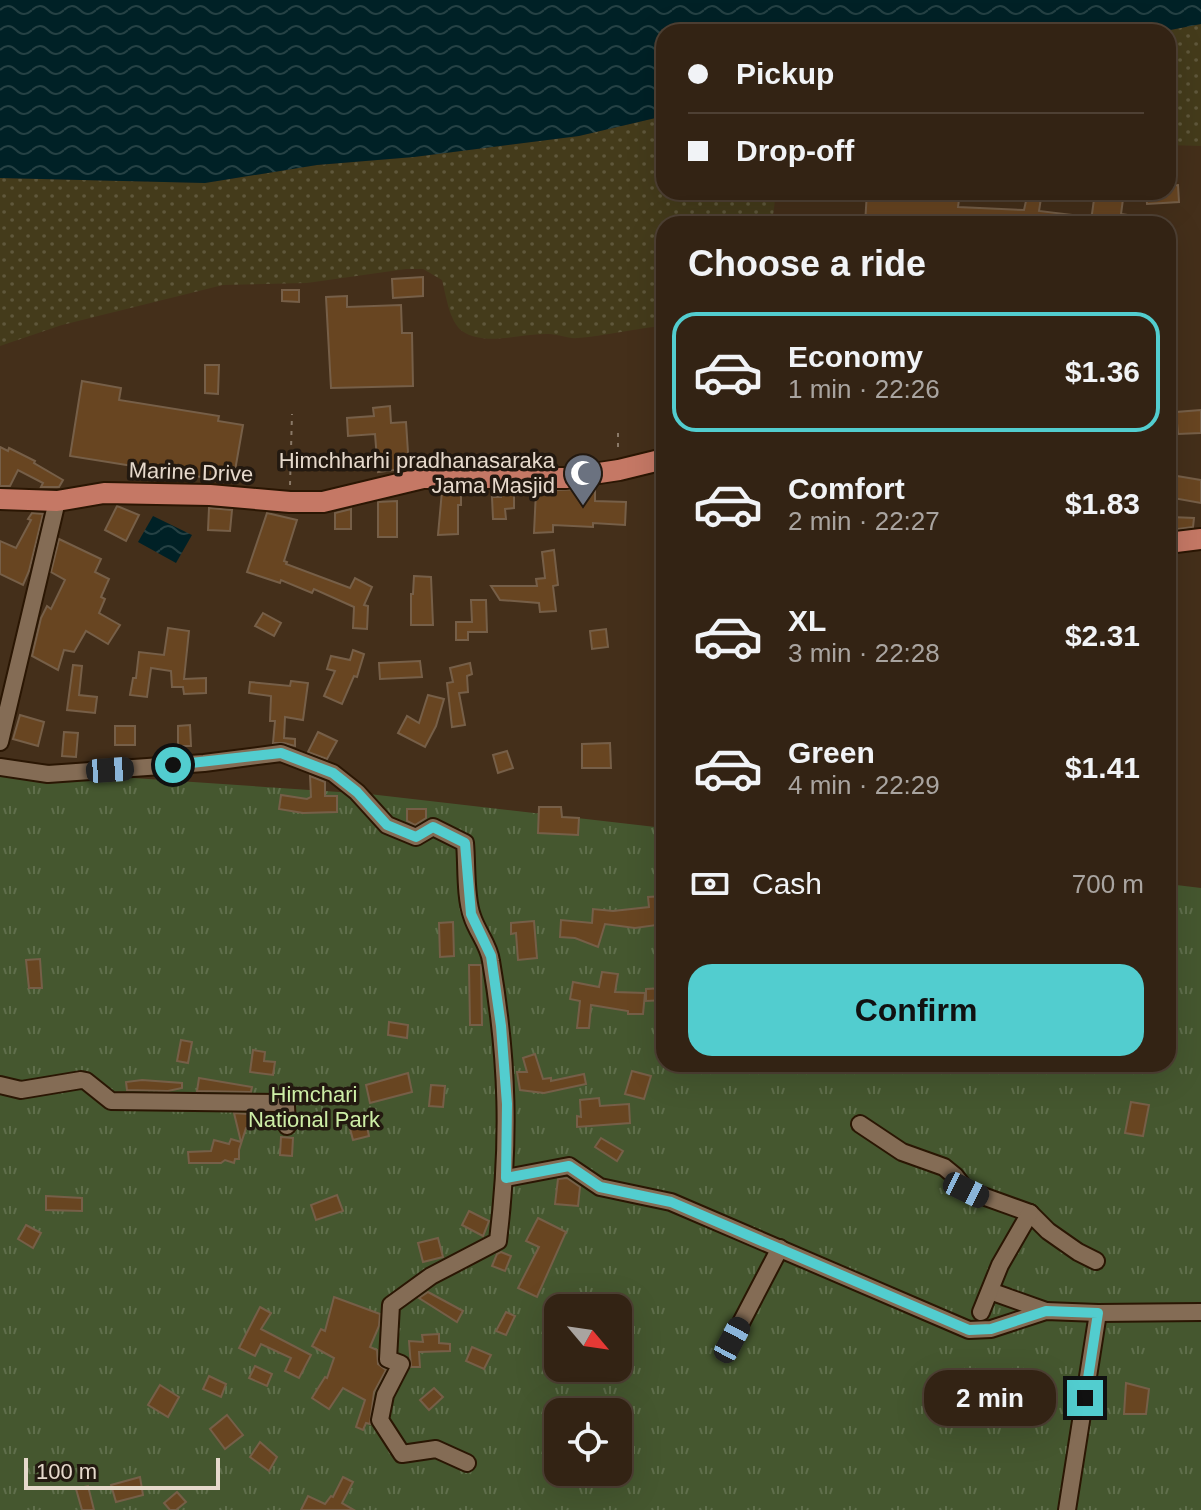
<!DOCTYPE html>
<meta charset="utf-8">
<style>
:root{--surface:#332314;--page:#3e2f22;--text:#f1f3f6;--muted:#a9a4a0;--line:#4e4034;--accent:#52cdcf}
body{margin:0;font-family:Helvetica,sans-serif;background:var(--page);color:var(--text);height:100vh;display:flex;flex-direction:column;font-size:30px;white-space:nowrap}
*{box-sizing:border-box;margin:0}
p{font-size:26px;color:var(--muted)}
.icon{flex:none;width:44px;height:44px;fill:none;stroke:currentColor;stroke-width:2;stroke-linecap:round;stroke-linejoin:round}
.map{position:relative;flex:1;overflow:hidden}
.details{position:absolute;left:656px;top:216px;width:520px;height:856px;display:flex;flex-direction:column;background:var(--surface);border-radius:24px;box-shadow:0 8px 32px #0002,0 0 0 2px var(--line)}
.details>*{flex:none}
.guide{position:absolute;left:656px;top:24px;width:520px;height:176px;border-radius:24px;box-shadow:0 8px 32px #0002,0 0 0 2px var(--line);display:grid;align-content:center;height:176px;padding:0 32px;background:var(--surface)}
.needle{width:52px;rotate:119deg}
.fabs{position:absolute;left:544px;top:1294px;display:grid;gap:16px}
.fabs a{display:grid;place-items:center;width:88px;height:88px;border-radius:16px;background:var(--surface);box-shadow:0 8px 32px #0002,0 0 0 2px var(--line);font-size:40px}
.scale{position:absolute;left:24px;bottom:20px;width:196px;box-sizing:border-box;padding-left:8px;border:4px solid #e6d9cc;border-top:0;font-size:22px;line-height:28px;white-space:nowrap;color:#e6d9cc;-webkit-text-stroke:6px #231910;paint-order:stroke}
.end{position:absolute;width:36px;height:36px;margin:-18px;border:10px solid #52cdcf;background:#111;box-shadow:0 0 0 4px #111}
.from{border-radius:50%}
.bubble{position:absolute;height:56px;border-radius:24px;background:var(--surface);box-shadow:0 8px 32px #0002,0 0 0 2px var(--line);font-size:26px;font-weight:700;line-height:56px;text-align:center}
.car{position:absolute;width:24px;height:48px;margin:-24px -12px;border-radius:10px;box-shadow:0 0 6px 2px #0007;background:linear-gradient(#222 24%,#8ab4d8 0 40%,#222 0 76%,#8ab4d8 0 86%,#222 0)}
.guide b{display:flex;align-items:center;gap:28px;height:76px;font-size:30px}
.guide b+b{border-top:2px solid var(--line)}
.guide i{width:20px;height:20px;background:var(--text)}
ul{padding:0;list-style:none}
li{display:flex;align-items:center;gap:24px;height:120px;margin:0 16px 12px;padding:0 16px;border:4px solid transparent;border-radius:24px}
li div{flex:1}
li b{display:block;font-size:30px}
li em{font-style:normal;font-weight:700}
li.current{border-color:var(--accent)}
li>.icon{width:72px;height:72px;stroke-width:1.5}
h2{padding:0 32px;font-size:36px;line-height:96px}
.pay{display:flex;align-items:center;gap:20px;height:88px;padding:0 32px;font-size:30px}
.pay p{margin-inline-start:auto}
.action{display:flex;gap:16px;margin-top:auto;padding:16px 32px}
.action a{flex:1;height:92px;border-radius:24px;background:var(--accent);color:#111;font-size:32px;font-weight:700;line-height:92px;text-align:center}
.map>svg:first-child{display:block}
</style>
<div class="map">
<svg width="1201" height="1510" viewBox="0 0 1201 1510">
<defs>
<pattern id="sand-dots" width="8" height="8" patternUnits="userSpaceOnUse" patternTransform="scale(2)"><rect width="8" height="8" fill="#443b1b"/><path d="M2 2h.1M6 6h.1" fill="none" stroke="#5f573b" stroke-width="1.8" stroke-linecap="round"/></pattern>
<pattern id="park-tufts" width="24" height="20" patternUnits="userSpaceOnUse" patternTransform="scale(2)"><rect width="24" height="20" fill="#45572f"/><path d="M3 7l-1-3M5 7V3M7 7l1-3M15 17l-1-3M17 17v-4M19 17l1-3" fill="none" stroke="#606f4c"/></pattern>
<pattern id="water-waves" width="16" height="10" patternUnits="userSpaceOnUse" patternTransform="scale(2)"><rect width="16" height="10" fill="#002126"/><path d="M0 5q4-4 8 0t8 0" fill="none" stroke="#254144"/></pattern>
</defs>
<rect width="100%" height="100%" fill="#442f1a"/>
<g fill="url(#sand-dots)">
<polygon points="1201,24 1201,146 1168,145 1168,32 1161,32"/>
<path d="M664,116V192H776L772,224H664V326C635,328 607,336 578,338C568,339 558,334 548,334C522,333 485,347 462,331C449,321 446,295 442,280L423,269H406L307,283L223,285L62,325L0,346V178L205,183L317,165L414,157L579,136Z"/>
</g>
<path fill="url(#park-tufts)" fill-rule="evenodd" d="M0,769L369,794L664,828V1064H1168V884L1201,888V1510H0ZM558,1308H618V1368H558ZM558,1412H618V1472H558Z"/>
<g fill="url(#water-waves)">
<polygon points="0,0 1201,0 1201,24 1160,32 664,32 664,116 579,136 414,157 317,165 205,183 0,178"/>
<polygon points="153,516 192,535 176,563 138,542"/>
</g>
<g fill="#684521" stroke="#765f48" stroke-width="2">
<polygon points="1178,185 1179,202 1147,204 1146,192 1168,192 1168,186"/>
<polygon points="867,192 960,192 958,207 1024,210 1028,192 1042,192 1039,211 1089,217 1092,214 1095,192 1124,192 1121,214 1142,217 1142,224 865,224"/>
<polygon points="423,277 423,296 393,298 392,279"/>
<polygon points="282,290 299,290 299,302 282,301"/>
<polygon points="347,296 347,307 401,305 402,333 412,333 413,386 331,388 326,297"/>
<polygon points="205,365 219,365 218,394 205,393"/>
<polygon points="82,381 121,388 119,400 219,416 218,421 243,425 233,482 70,456"/>
<polygon points="390,406 391,423 406,422 409,468 378,472 375,434 348,436 347,418 374,416 373,408"/>
<polygon points="1201,410 1201,433 1178,434 1176,412"/>
<polygon points="0,447 8,451 9,448 35,461 34,463 63,480 59,487 41,487 43,483 18,470 10,486 0,486"/>
<polygon points="1177,476 1201,480 1201,503 1173,498"/>
<polygon points="580,489 595,490 595,501 626,502 625,525 593,523 593,527 553,525 553,532 534,533 536,491"/>
<polygon points="442,491 461,491 461,505 458,505 458,534 438,535"/>
<polygon points="501,491 514,491 514,508 505,509 506,519 493,519 492,497 501,497"/>
<polygon points="397,501 397,537 378,537 378,502"/>
<polygon points="117,506 139,515 126,541 105,530"/>
<polygon points="209,508 232,510 230,531 208,530"/>
<polygon points="351,509 351,529 335,529 335,513"/>
<polygon points="32,513 43,514 29,571 23,585 0,574 0,541 16,548 31,520 28,519"/>
<polygon points="267,513 297,520 284,561 287,562 286,564 350,588 355,578 372,587 364,605 368,606 367,629 353,628 354,607 314,589 312,593 281,580 280,583 247,572"/>
<polygon points="1171,517 1194,518 1193,527 1170,530"/>
<polygon points="59,539 101,559 95,572 109,579 101,597 105,599 99,613 120,625 108,644 86,631 74,652 64,650 58,670 32,656 41,618 47,606 51,609 65,580 51,572"/>
<polygon points="554,550 558,585 553,586 556,611 540,612 539,603 500,600 491,586 537,586 536,579 545,578 542,552"/>
<polygon points="414,576 431,577 433,625 411,625 411,594 413,594"/>
<polygon points="471,600 486,600 487,632 468,632 468,640 456,640 456,622 472,622"/>
<polygon points="263,613 281,623 274,636 255,626"/>
<polygon points="168,628 189,631 184,679 206,678 206,693 184,694 183,687 172,687 171,671 151,668 147,697 130,695 133,678 136,678 139,652 164,655"/>
<polygon points="606,629 608,647 592,649 590,631"/>
<polygon points="353,650 364,654 357,677 354,676 342,704 324,696 335,671 327,669 331,656 350,660"/>
<polygon points="420,661 422,677 380,679 379,663"/>
<polygon points="470,663 472,674 467,676 468,692 459,693 465,725 452,727 447,683 453,682 450,668"/>
<polygon points="73,665 82,666 79,695 97,697 95,713 67,710"/>
<polygon points="291,681 308,683 303,720 285,717 284,738 295,739 295,746 284,743 273,743 275,721 270,721 271,696 249,693 250,682 290,686"/>
<polygon points="428,695 444,699 436,726 425,747 398,733 407,716 419,723"/>
<polygon points="20,715 44,722 38,746 13,739"/>
<polygon points="190,725 191,746 178,746 178,726"/>
<rect x="115" y="726" width="20" height="19"/>
<polygon points="64,732 78,733 76,757 62,756"/>
<polygon points="318,732 337,741 327,759 308,752"/>
<polygon points="610,743 611,768 582,768 582,744"/>
<polygon points="507,751 513,768 498,773 493,755"/>
<polygon points="310,776 325,782 325,796 337,796 337,812 303,813 279,809 281,795 307,799 311,797"/>
<polygon points="539,807 561,807 562,817 579,818 578,835 538,833"/>
<polygon points="407,809 426,809 426,818 415,825 407,821"/>
<polygon points="664,896 664,924 635,928 605,924 598,947 575,938 560,937 561,920 592,923 593,909 613,911 649,907 648,897"/>
<polygon points="534,921 537,958 518,960 516,933 511,934 511,923"/>
<polygon points="453,922 454,956 440,957 439,923"/>
<polygon points="40,959 42,988 29,988 26,960"/>
<polygon points="469,965 481,965 482,1025 470,1025"/>
<polygon points="602,972 618,974 615,992 645,993 643,1014 628,1014 628,1011 591,1005 589,1028 577,1028 580,1001 570,999 573,982 599,987"/>
<polygon points="664,988 664,1000 646,1001 646,989"/>
<polygon points="389,1022 408,1025 407,1038 388,1035"/>
<polygon points="181,1040 192,1042 188,1063 177,1061"/>
<polygon points="253,1050 265,1052 264,1061 275,1062 273,1075 250,1072"/>
<polygon points="535,1054 543,1079 551,1078 551,1081 584,1074 586,1084 544,1093 520,1090 517,1072 527,1072 523,1058"/>
<polygon points="632,1071 651,1076 644,1099 625,1094"/>
<polygon points="408,1073 412,1092 370,1103 366,1085"/>
<polygon points="199,1078 252,1087 251,1092 197,1091"/>
<polygon points="142,1080 182,1083 182,1088 168,1091 127,1090 126,1082"/>
<polygon points="431,1085 445,1086 443,1107 429,1106"/>
<polygon points="599,1098 600,1106 629,1104 630,1123 577,1127 577,1116 581,1117 580,1100"/>
<polygon points="1131,1102 1149,1105 1143,1136 1125,1133"/>
<polygon points="234,1113 248,1114 251,1127 246,1128 239,1150 239,1159 235,1159 234,1163 225,1160 221,1163 189,1163 188,1152 211,1151 214,1140 229,1144 231,1139 241,1142"/>
<polygon points="365,1117 369,1136 353,1140 348,1121"/>
<polygon points="281,1137 293,1138 292,1156 280,1155"/>
<polygon points="601,1138 623,1151 617,1161 595,1147"/>
<polygon points="567,1178 580,1187 578,1206 555,1204 558,1179"/>
<polygon points="337,1195 343,1211 316,1220 311,1205"/>
<polygon points="46,1196 82,1198 82,1211 46,1210"/>
<polygon points="469,1211 489,1221 483,1236 462,1225"/>
<polygon points="538,1218 566,1232 537,1297 518,1288 539,1247 526,1241"/>
<polygon points="26,1225 41,1233 33,1248 18,1239"/>
<polygon points="438,1238 443,1257 423,1262 418,1243"/>
<polygon points="501,1252 511,1256 505,1271 492,1266 497,1254"/>
<polygon points="428,1292 463,1311 457,1322 419,1298"/>
<polygon points="334,1297 380,1314 379,1326 370,1347 377,1350 378,1364 386,1370 374,1392 370,1424 366,1423 363,1430 356,1427 365,1400 343,1388 329,1409 312,1398 325,1377 327,1378 334,1358 312,1346 321,1329 325,1331"/>
<polygon points="260,1307 271,1313 261,1329 311,1355 299,1378 285,1371 291,1358 261,1344 255,1356 239,1348"/>
<polygon points="506,1312 515,1316 506,1335 496,1331"/>
<polygon points="439,1334 439,1343 450,1344 450,1351 419,1352 420,1367 411,1367 409,1341 423,1342 422,1335"/>
<polygon points="472,1347 491,1355 484,1369 466,1361"/>
<polygon points="255,1366 272,1374 267,1386 249,1378"/>
<polygon points="209,1376 226,1384 221,1397 203,1389"/>
<polygon points="1126,1383 1149,1389 1146,1414 1124,1414"/>
<polygon points="160,1385 179,1397 168,1417 148,1405"/>
<polygon points="434,1388 443,1397 429,1410 420,1400"/>
<polygon points="227,1415 243,1435 225,1449 210,1429"/>
<polygon points="260,1442 277,1457 269,1471 250,1457"/>
<polygon points="140,1477 143,1495 116,1502 111,1485"/>
<polygon points="343,1477 353,1482 342,1503 354,1510 301,1510 308,1496 325,1504 331,1496 333,1497"/>
<polygon points="88,1486 94,1510 82,1510 76,1489"/>
<polygon points="177,1492 186,1502 176,1510 170,1510 164,1503"/>
</g>
<g fill="none" stroke-linecap="round" stroke-linejoin="round">
<defs>
<g id="minor">
<polyline points="0,742 57,501"/>
<path d="M0,767L48,774L204,763L281,753L333,773L357,792L387,825L416,837L433,827L465,843C467,864 465,897 472,916C477,932 489,945 491,961C508,1060 510,1142 498,1241L431,1276L391,1305L388,1359L401,1364L385,1395L380,1420L402,1454L436,1449L467,1463"/>
<polyline points="0,1085 21,1090 81,1080 86,1081 111,1101 281,1103 286,1106 287,1126"/>
<polyline points="860,1124 902,1152 944,1167 955,1176 966,1190 1030,1213 1048,1231 1078,1252 1096,1261"/>
<polyline points="506,1178 569,1166 600,1187 671,1202 969,1330 991,1329 1046,1311 1098,1313 1201,1312"/>
<polyline points="990,1291 1046,1311"/>
<polyline points="981,1312 1000,1265 1030,1213"/>
<polyline points="732,1340 780,1248"/>
<polyline points="1067,1510 1098,1313"/>
</g>
<g id="major">
<polyline points="0,499 57,501 104,493 210,495 290,502 323,502 423,478 566,478 619,470 664,459"/>
<polyline points="1168,543 1201,539"/>
</g>
</defs>
<use href="#minor" stroke="#2a1603" stroke-width="20"/>
<use href="#major" stroke="#2a1603" stroke-width="24"/>
<g stroke="#8a7967" stroke-width="2" stroke-dasharray="4 6" stroke-linecap="butt">
<polyline points="618,433 618,453"/>
<polyline points="290,485 292,414"/>
</g>
<use href="#minor" stroke="#846c55" stroke-width="16"/>
<use href="#major" stroke="#c57865" stroke-width="20"/>
</g>
<g fill="none" stroke-linecap="round" stroke-linejoin="round">
<polyline stroke="#52cdcf" stroke-width="10" points="173,765 281,753 333,773 357,792 387,825 416,837 433,827 465,843 471,914 491,956 501,1026 507,1104 506,1178 569,1166 600,1187 671,1202 969,1330 991,1329 1046,1311 1098,1313 1085,1398"/>
</g>
<defs>
<symbol id="mosque-pin" viewBox="-11 -11 22 30"><path d="M0 17L-7.5 6A9.5 9.5 0 1 1 7.5 6Z" fill="#6b7280" stroke="#231910"/><path d="M3.5-4.9A6 6 0 1 0 3.5 4.9A5 5 0 1 1 3.5-4.9Z" fill="#fff"/></symbol>
</defs>
<g fill-rule="evenodd">
<use href="#mosque-pin" x="561" y="451" width="44" height="60"/>
</g>
<g text-anchor="middle" dominant-baseline="central" stroke-width="7" stroke-linejoin="round" paint-order="stroke">
<g font-size="22" fill="#e6d9cc" stroke="#231910" text-anchor="end">
<text x="555" y="460">Himchharhi pradhanasaraka<tspan x="555" dy="25">Jama Masjid</tspan></text>
</g>
<g font-size="22" fill="#e6d9cc" stroke="#231910">
<text transform="translate(191 472) rotate(2)">Marine Drive</text>
</g>
<g font-size="22" fill="#cdeea6" stroke="#231910">
<text x="314" y="1094">Himchari<tspan x="314" dy="25">National Park</tspan></text>
</g>
</g>
</svg>
<div class="fabs">
<a><svg class="needle" viewBox="-14 -14 28 28"><path d="M0-13l5 13h-10z" fill="#e53935"/><path d="M0 13l5-13h-10z" fill="#a9a4a0"/></svg></a>
<a><svg class="icon" aria-label="locate" viewBox="0 0 24 24"><circle cx="12" cy="12" r="6"/><path d="M12 2v4M12 18v4M2 12h4M18 12h4"/></svg></a>
</div>
<div class="scale">100 m</div>
<i class="end from" style="left:173px;top:765px"></i>
<i class="end" style="left:1085px;top:1398px"></i>
<div class="bubble" style="left:924px;top:1370px;width:132px">2 min</div>
<i class="car" style="left:110px;top:770px;rotate:86deg"></i>
<i class="car" style="left:966px;top:1190px;rotate:116deg"></i>
<i class="car" style="left:732px;top:1340px;rotate:28deg"></i>
<div class="guide">
<b><i class="from"></i>Pickup</b>
<b><i></i>Drop-off</b>
</div>
<section class="details">
<h2>Choose a ride</h2>
<ul>
<li class="current"><svg class="icon" aria-label="car" viewBox="0 0 24 24"><path d="M5 17H2v-5l4-1 3-4h7l3 4 3 1v5h-3M9 17h6M6 11h13"/><circle cx="7" cy="17" r="2"/><circle cx="17" cy="17" r="2"/></svg><div><b>Economy</b><p>1 min · 22:26</p></div><em>$1.36</em></li>
<li><svg class="icon" aria-label="car" viewBox="0 0 24 24"><path d="M5 17H2v-5l4-1 3-4h7l3 4 3 1v5h-3M9 17h6M6 11h13"/><circle cx="7" cy="17" r="2"/><circle cx="17" cy="17" r="2"/></svg><div><b>Comfort</b><p>2 min · 22:27</p></div><em>$1.83</em></li>
<li><svg class="icon" aria-label="car" viewBox="0 0 24 24"><path d="M5 17H2v-5l4-1 3-4h7l3 4 3 1v5h-3M9 17h6M6 11h13"/><circle cx="7" cy="17" r="2"/><circle cx="17" cy="17" r="2"/></svg><div><b>XL</b><p>3 min · 22:28</p></div><em>$2.31</em></li>
<li><svg class="icon" aria-label="car" viewBox="0 0 24 24"><path d="M5 17H2v-5l4-1 3-4h7l3 4 3 1v5h-3M9 17h6M6 11h13"/><circle cx="7" cy="17" r="2"/><circle cx="17" cy="17" r="2"/></svg><div><b>Green</b><p>4 min · 22:29</p></div><em>$1.41</em></li>
</ul>
<div class="pay"><svg class="icon" aria-label="cash" viewBox="0 0 24 24"><path d="M3 7h18v10H3z"/><circle cx="12" cy="12" r="2"/></svg>Cash<p>700 m</p></div>
<div class="action"><a>Confirm</a></div>
</section>
</div>
